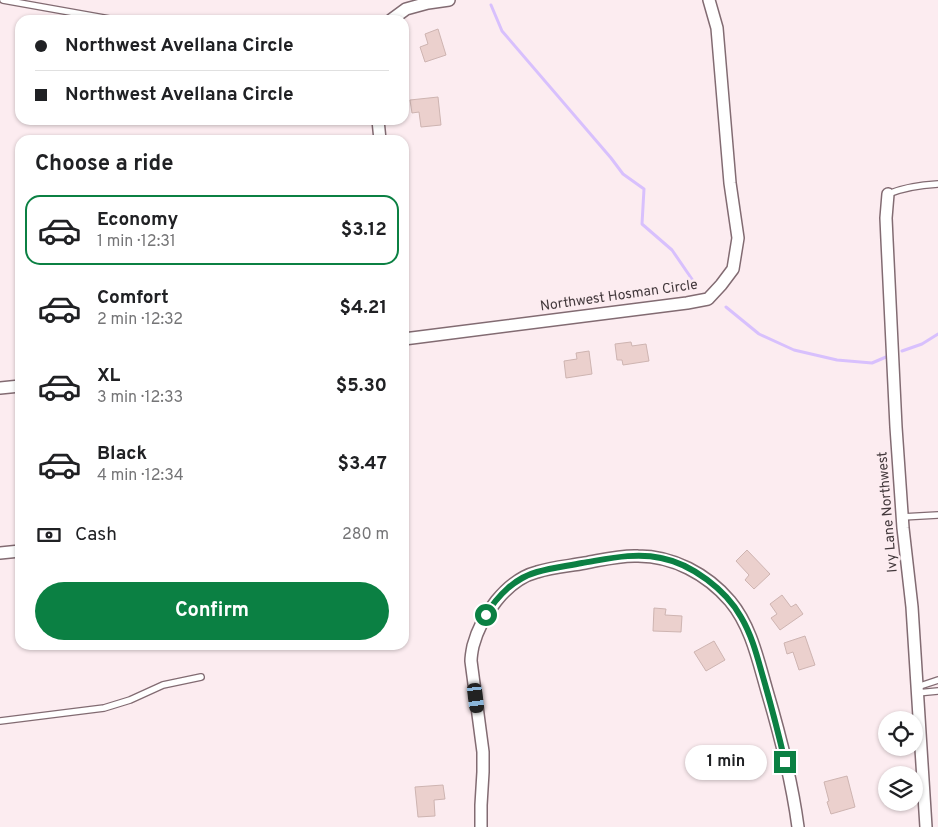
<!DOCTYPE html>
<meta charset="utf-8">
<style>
:root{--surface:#fff;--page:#f6f6f6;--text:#202124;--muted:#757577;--line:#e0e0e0;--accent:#0b8043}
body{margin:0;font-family:Overpass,sans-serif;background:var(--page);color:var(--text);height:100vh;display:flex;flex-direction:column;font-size:19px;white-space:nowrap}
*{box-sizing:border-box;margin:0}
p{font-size:16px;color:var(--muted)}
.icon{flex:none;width:28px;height:28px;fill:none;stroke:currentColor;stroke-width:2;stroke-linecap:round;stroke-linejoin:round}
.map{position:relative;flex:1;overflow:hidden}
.drawer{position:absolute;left:15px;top:135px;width:394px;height:515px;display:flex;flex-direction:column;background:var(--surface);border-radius:15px;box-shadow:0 1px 4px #0004}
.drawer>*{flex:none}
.banner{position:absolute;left:15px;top:15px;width:394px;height:110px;border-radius:15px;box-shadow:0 1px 4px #0004;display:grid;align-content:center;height:110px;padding:0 20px;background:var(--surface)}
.buttons{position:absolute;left:878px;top:711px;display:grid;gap:10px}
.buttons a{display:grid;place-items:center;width:45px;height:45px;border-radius:50%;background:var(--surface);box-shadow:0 1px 4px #0004;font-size:25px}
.end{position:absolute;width:22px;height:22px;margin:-11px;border:6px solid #0b8043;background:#fff;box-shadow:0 0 0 2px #fff}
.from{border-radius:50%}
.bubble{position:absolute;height:35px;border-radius:18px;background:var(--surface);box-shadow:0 1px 4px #0004;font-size:16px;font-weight:700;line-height:35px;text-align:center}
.car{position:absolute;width:15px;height:30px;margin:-15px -8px;border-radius:6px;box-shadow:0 0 4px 1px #0007;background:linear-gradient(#222 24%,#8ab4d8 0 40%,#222 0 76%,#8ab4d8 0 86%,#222 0)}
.banner b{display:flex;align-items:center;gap:18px;height:48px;font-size:19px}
.banner b+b{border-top:1px solid var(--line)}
.banner i{width:12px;height:12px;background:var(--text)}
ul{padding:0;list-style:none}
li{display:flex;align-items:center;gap:15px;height:70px;margin:0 10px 8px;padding:0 10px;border:2px solid transparent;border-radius:15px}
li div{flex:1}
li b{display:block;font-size:19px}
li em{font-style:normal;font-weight:700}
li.current{border-color:var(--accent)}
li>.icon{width:45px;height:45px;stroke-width:1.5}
h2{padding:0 20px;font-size:22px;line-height:60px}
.pay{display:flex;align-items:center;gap:12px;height:55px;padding:0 20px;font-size:19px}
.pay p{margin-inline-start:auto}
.action{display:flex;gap:10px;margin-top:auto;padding:10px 20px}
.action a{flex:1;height:58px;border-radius:30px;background:var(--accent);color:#fff;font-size:20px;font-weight:700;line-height:58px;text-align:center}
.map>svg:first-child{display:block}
</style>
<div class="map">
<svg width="938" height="827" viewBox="0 0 938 827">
<rect width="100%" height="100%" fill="#fcecf0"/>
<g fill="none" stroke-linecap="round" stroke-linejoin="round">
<g stroke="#d8c0fd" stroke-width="3">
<polyline points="491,5 502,31 611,158 623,174 644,189 642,224 672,250 696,285"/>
<polyline points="726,307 759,334 794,350 837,360 872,363 886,357"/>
<polyline points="902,351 922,344 938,334"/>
</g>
</g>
<g fill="#ebd0cd" stroke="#ceb4b1">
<polygon points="438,29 446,55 425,62 420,47 428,44 425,34"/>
<polygon points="438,97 441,125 421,127 419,112 412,113 410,100"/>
<polygon points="631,342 632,346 646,344 649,361 623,365 622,360 617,360 615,344"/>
<polygon points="589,351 592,374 566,378 564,361 577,359 576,353"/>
<polygon points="747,550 770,574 754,589 745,580 749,575 736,561"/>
<polygon points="782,595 791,607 796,604 803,614 780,630 771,618 777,614 770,604"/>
<polygon points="654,608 666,609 665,615 682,616 681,632 653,631"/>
<polygon points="805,636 815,665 799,670 793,652 787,654 784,643"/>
<polygon points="714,641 725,660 706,671 694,652"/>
<polygon points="847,776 855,807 831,814 827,802 829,801 824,782"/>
<polygon points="443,785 445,799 434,800 435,816 418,817 415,787"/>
</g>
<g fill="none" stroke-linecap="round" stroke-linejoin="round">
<defs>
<g id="service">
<polyline points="3,0 115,20"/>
<path d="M888,194C905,187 920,185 938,184"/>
<polyline points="902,517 938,515"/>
<polyline points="917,687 938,680"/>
<polyline points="917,693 938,691"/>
<polyline points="0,721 104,708 130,700 163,685 201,677"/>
</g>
<g id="minor">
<polyline points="391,20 406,9 428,3 449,0"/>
<polyline points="378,120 380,140"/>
<polyline points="888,194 886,218 887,240 896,427 903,528 912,607 926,827"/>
<polyline points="404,339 687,303 708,299 721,285 733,269 738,238 730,183 717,28 709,0"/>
<polyline points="0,388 20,386"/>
<polyline points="0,553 20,551"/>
<path d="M481,827V805L483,772V752L471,661C471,656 472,651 473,646C481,616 506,580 537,572C553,567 569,566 585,563C602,560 620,555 638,556C673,556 707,574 730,601C751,626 758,660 767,691C780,735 792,781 798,827"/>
</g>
</defs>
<use href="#service" stroke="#826b72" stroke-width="8"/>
<use href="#minor" stroke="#826b72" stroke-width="14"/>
<use href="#service" stroke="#fff" stroke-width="5.5"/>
<use href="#minor" stroke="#fff" stroke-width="11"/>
</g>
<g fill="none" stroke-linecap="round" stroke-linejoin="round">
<path stroke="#0b8043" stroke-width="6" d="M486,615C497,596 515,578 537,572C551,568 567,566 582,563C607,559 635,552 661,558C692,564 726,590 741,617C751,634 756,652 761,670C770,701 778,731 785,762"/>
</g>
<g text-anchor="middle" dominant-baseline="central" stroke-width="5" stroke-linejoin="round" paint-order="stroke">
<g font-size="14" fill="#43393c" stroke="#fcecf0">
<text transform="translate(619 296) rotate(-8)">Northwest Hosman Circle</text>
<text transform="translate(888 512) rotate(-95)">Ivy Lane Northwest</text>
</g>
</g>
</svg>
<div class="buttons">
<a><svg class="icon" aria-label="locate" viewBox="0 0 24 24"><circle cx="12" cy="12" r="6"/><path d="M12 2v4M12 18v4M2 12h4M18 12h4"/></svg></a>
<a><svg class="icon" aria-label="layers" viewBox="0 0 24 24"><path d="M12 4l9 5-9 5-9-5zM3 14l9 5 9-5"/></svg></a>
</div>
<i class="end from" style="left:486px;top:615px"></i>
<i class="end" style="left:785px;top:762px"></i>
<div class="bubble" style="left:685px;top:745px;width:82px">1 min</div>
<i class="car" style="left:476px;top:698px;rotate:173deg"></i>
<div class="banner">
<b><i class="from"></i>Northwest Avellana Circle</b>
<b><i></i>Northwest Avellana Circle</b>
</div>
<section class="drawer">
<h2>Choose a ride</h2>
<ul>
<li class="current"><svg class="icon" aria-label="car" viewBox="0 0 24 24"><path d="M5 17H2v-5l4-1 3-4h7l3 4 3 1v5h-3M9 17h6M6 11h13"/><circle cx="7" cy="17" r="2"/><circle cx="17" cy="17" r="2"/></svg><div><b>Economy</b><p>1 min · 12:31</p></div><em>$3.12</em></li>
<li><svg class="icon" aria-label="car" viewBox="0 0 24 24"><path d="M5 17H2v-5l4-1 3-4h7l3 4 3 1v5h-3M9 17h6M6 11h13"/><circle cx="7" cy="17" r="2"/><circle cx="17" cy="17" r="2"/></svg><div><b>Comfort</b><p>2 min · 12:32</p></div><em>$4.21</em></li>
<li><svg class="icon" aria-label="car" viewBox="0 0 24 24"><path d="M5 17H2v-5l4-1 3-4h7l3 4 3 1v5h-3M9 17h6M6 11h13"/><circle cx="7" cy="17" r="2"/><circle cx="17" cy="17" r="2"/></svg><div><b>XL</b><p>3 min · 12:33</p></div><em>$5.30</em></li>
<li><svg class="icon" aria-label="car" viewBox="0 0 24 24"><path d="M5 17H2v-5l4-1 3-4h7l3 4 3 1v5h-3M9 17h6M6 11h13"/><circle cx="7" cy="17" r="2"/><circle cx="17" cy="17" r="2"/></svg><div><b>Black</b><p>4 min · 12:34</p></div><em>$3.47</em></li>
</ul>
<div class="pay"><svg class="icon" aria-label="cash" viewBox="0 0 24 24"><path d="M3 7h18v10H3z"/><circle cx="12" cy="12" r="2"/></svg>Cash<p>280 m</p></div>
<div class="action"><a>Confirm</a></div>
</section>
</div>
